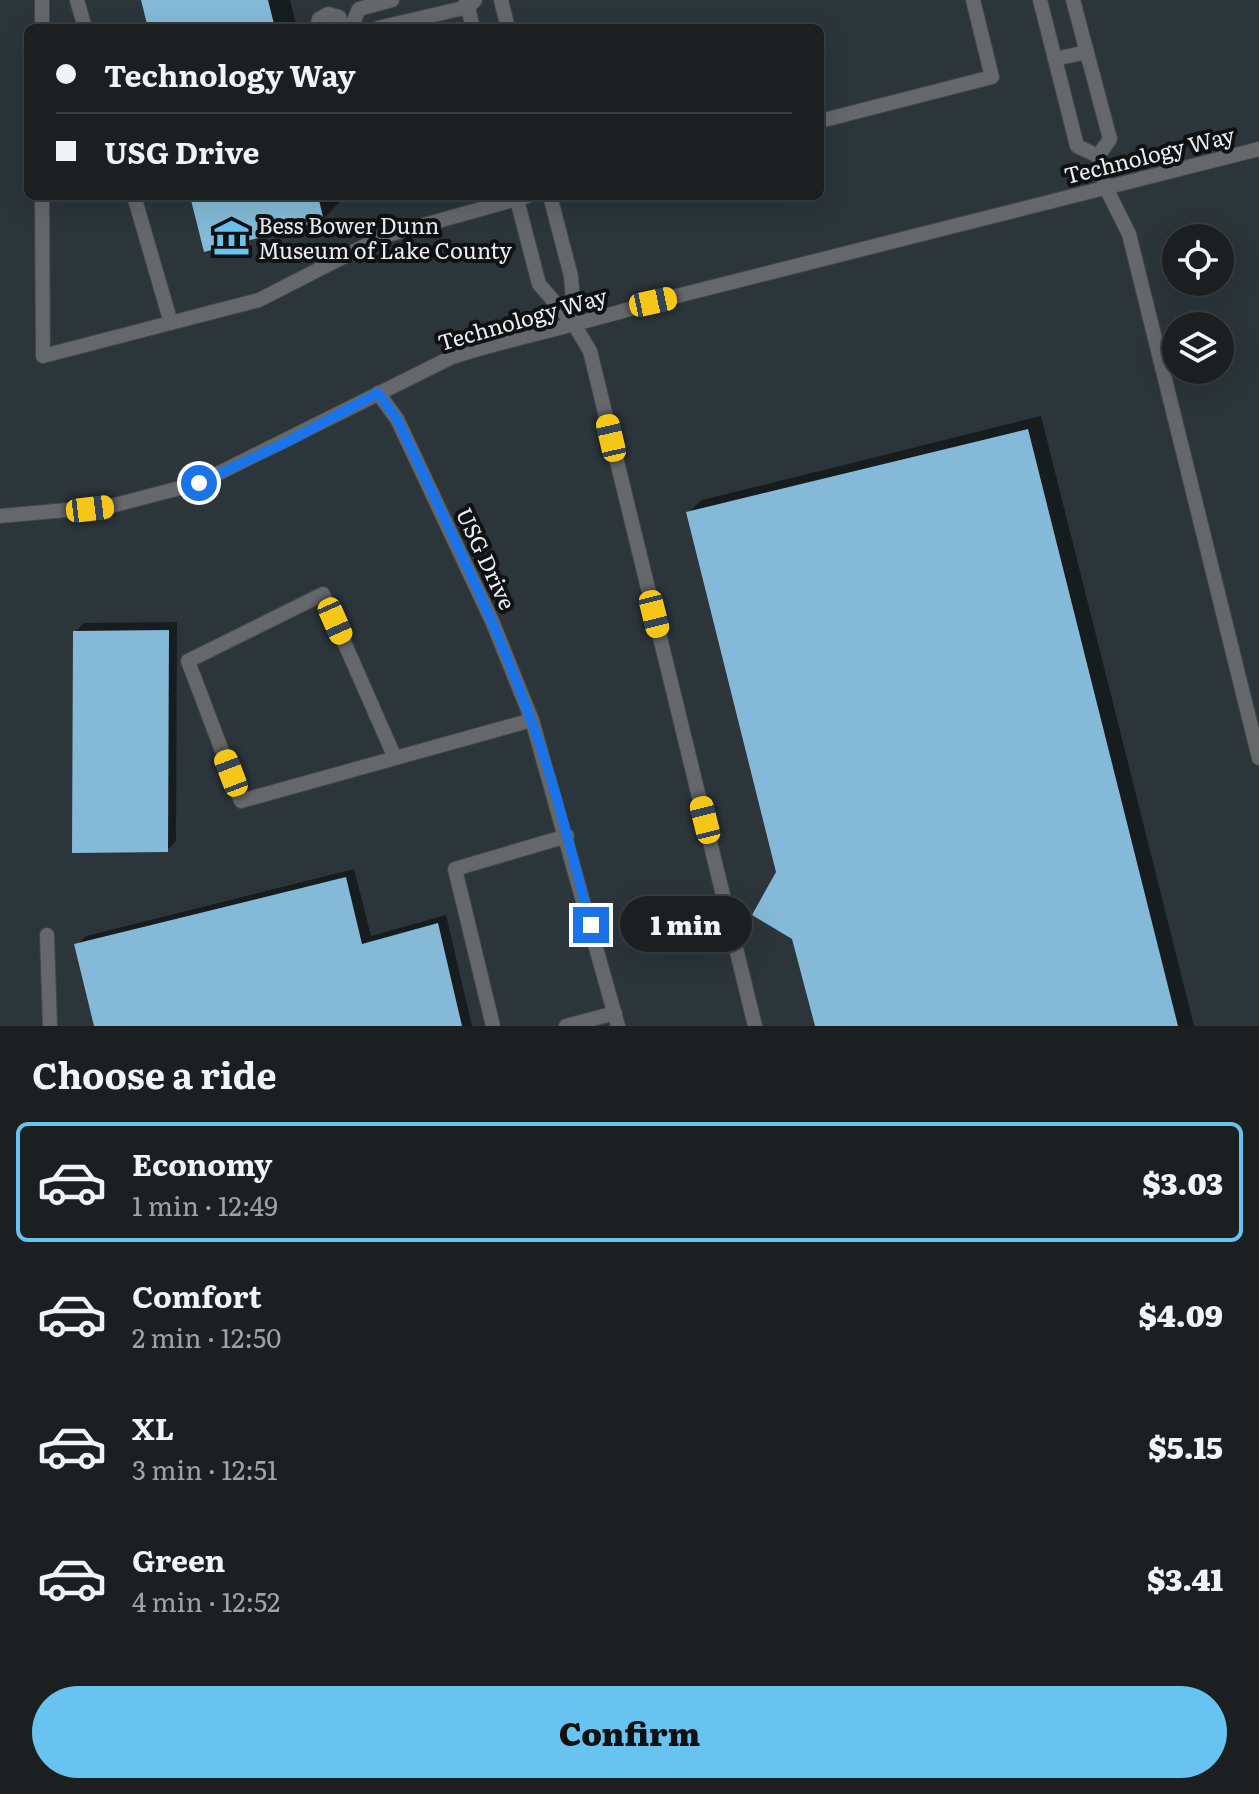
<!DOCTYPE html>
<meta charset="utf-8">
<style>
:root{--surface:#1c1f20;--page:#292c2d;--text:#f1f3f6;--muted:#a0a2a5;--line:#3a3d3e;--accent:#69c3f1}
body{margin:0;font-family:Literata,serif;background:var(--page);color:var(--text);height:100vh;display:flex;flex-direction:column;font-size:30px;white-space:nowrap}
*{box-sizing:border-box;margin:0}
p{font-size:26px;color:var(--muted)}
.icon{flex:none;width:44px;height:44px;fill:none;stroke:currentColor;stroke-width:2;stroke-linecap:round;stroke-linejoin:round}
.map{position:relative;height:1026px;overflow:hidden}
.side{display:flex;flex-direction:column;background:var(--surface);flex:1}
.side>*{flex:none}
.guide{position:absolute;left:24px;top:24px;width:800px;height:176px;border-radius:12px;box-shadow:0 8px 32px #0002,0 0 0 2px var(--line);display:grid;align-content:center;height:176px;padding:0 32px;background:var(--surface)}
.fabs{position:absolute;left:1162px;top:224px;display:grid;gap:16px}
.fabs a{display:grid;place-items:center;width:72px;height:72px;border-radius:50%;background:var(--surface);box-shadow:0 8px 32px #0002,0 0 0 2px var(--line);font-size:40px}
.end{position:absolute;width:36px;height:36px;margin:-18px;border:10px solid #1a73e8;background:#fff;box-shadow:0 0 0 4px #fff}
.from{border-radius:50%}
.bubble{position:absolute;height:56px;border-radius:28px;background:var(--surface);box-shadow:0 8px 32px #0002,0 0 0 2px var(--line);font-size:26px;font-weight:800;line-height:56px;text-align:center}
.car{position:absolute;width:24px;height:48px;margin:-24px -12px;border-radius:10px;box-shadow:0 0 6px 2px #0007;background:linear-gradient(#f5c518 24%,#345 0 40%,#f5c518 0 76%,#345 0 86%,#f5c518 0)}
.guide b{display:flex;align-items:center;gap:28px;height:76px;font-size:30px}
.guide b+b{border-top:2px solid var(--line)}
.guide i{width:20px;height:20px;background:var(--text)}
ul{padding:0;list-style:none}
li{display:flex;align-items:center;gap:24px;height:120px;margin:0 16px 12px;padding:0 16px;border:4px solid transparent;border-radius:12px}
li div{flex:1}
li b{display:block;font-size:30px}
li em{font-style:normal;font-weight:800}
li.current{border-color:var(--accent)}
li>.icon{width:72px;height:72px;stroke-width:1.5}
h2{padding:0 32px;font-size:36px;line-height:96px}
.cta{display:flex;gap:16px;margin-top:auto;padding:16px 32px}
.cta a{flex:1;height:92px;border-radius:48px;background:var(--accent);color:#111;font-size:32px;font-weight:800;line-height:92px;text-align:center}
.map>svg:first-child{display:block}
</style>
<div class="map">
<svg width="1259" height="1026" viewBox="0 0 1259 1026">
<rect width="100%" height="100%" fill="#25292b"/>
<path fill="#2b353a" fill-rule="evenodd" d="M0,0H1259V1026H0ZM28,28H820V196H28ZM1176,238H1220V282H1176ZM1176,326H1220V370H1176Z"/>
<g fill="#0007">
<polygon points="143,0 290,0 297,28 150,28"/>
<polygon points="192,196 340,196 341,201 323,219"/>
<polygon points="1041,416 1194,1026 817,1026 688,513 702,500"/>
<polygon points="177,622 176,841 167,850 75,632 84,623"/>
<polygon points="354,869 371,936 446,915 472,1026 96,1026 77,945 86,936"/>
</g>
<g fill="#84bad7">
<polygon points="141,0 268,0 275,28 148,28"/>
<polygon points="190,196 318,196 324,221 204,252"/>
<polygon points="1028,429 1178,1026 815,1026 792,939 752,915 776,872 686,512"/>
<polygon points="169,630 168,852 72,853 73,631"/>
<polygon points="346,877 362,944 438,923 462,1026 94,1026 74,944"/>
</g>
<g fill="none" stroke-linecap="round" stroke-linejoin="round">
<defs>
<g id="service">
<polyline points="42,0 42,28"/>
<polyline points="77,0 85,28"/>
<polyline points="466,0 473,28"/>
<polyline points="501,0 508,28"/>
<polyline points="1040,0 1077,146 1098,156 1106,188 1129,234 1259,758"/>
<polyline points="1073,0 1110,139 1098,156"/>
<polyline points="344,26 353,23 359,9 392,0"/>
<polyline points="317,28 319,19 328,14 339,17 343,28"/>
<polyline points="378,28 468,7 475,0"/>
<polyline points="1055,59 1087,52"/>
<polyline points="820,121 992,77 973,0"/>
<polyline points="42,196 43,356 259,300 384,236 528,196"/>
<polyline points="134,196 171,323"/>
<polyline points="516,196 539,284 575,326 590,351 755,1026"/>
<polyline points="550,196 571,276 575,326"/>
<polyline points="378,393 397,419 492,621 532,720 618,1026"/>
<path d="M0,516L111,506L199,483L452,357C519,336 587,323 653,302L1259,149"/>
<polyline points="395,758 323,594 188,661 241,801 532,720"/>
<polyline points="47,935 50,1026"/>
<polyline points="493,1026 455,869 567,836"/>
<polyline points="566,1026 615,1013"/>
</g>
</defs>
<use href="#service" stroke="#434648" stroke-width="16"/>
<use href="#service" stroke="#64686a" stroke-width="14"/>
</g>
<g fill="none" stroke-linecap="round" stroke-linejoin="round">
<path stroke="#1a73e8" stroke-width="10" d="M199,483L287,442L378,393L397,419C444,518 494,617 531,720C556,786 572,856 591,925"/>
</g>
<defs>
<symbol id="museum-bare" viewBox="-9 -9 18 18"><path d="M0-6L6-3V-2H-6V-3ZM-5-1h2V3h-2ZM-1-1h2V3h-2ZM3-1h2V3H3ZM-6 4H6V6H-6Z" fill="#69c3f1" stroke="#101112" stroke-width="2.5" paint-order="stroke"/></symbol>
</defs>
<g fill-rule="evenodd">
<use href="#museum-bare" x="206" y="212" width="51" height="51"/>
</g>
<g text-anchor="middle" dominant-baseline="central" stroke-width="8" stroke-linejoin="round" paint-order="stroke">
<g font-size="22" fill="#eceff0" stroke="#101112">
<text transform="translate(1149 154) rotate(-14)">Technology Way</text>
<text transform="translate(522 318) rotate(-16)">Technology Way</text>
<text transform="translate(487 558) rotate(65)">USG Drive</text>
</g>
<g font-size="22" fill="#eceff0" stroke="#101112" text-anchor="start">
<text x="258" y="224">Bess Bower Dunn<tspan x="258" dy="25">Museum of Lake County</tspan></text>
</g>
</g>
</svg>
<div class="fabs">
<a><svg class="icon" aria-label="locate" viewBox="0 0 24 24"><circle cx="12" cy="12" r="6"/><path d="M12 2v4M12 18v4M2 12h4M18 12h4"/></svg></a>
<a><svg class="icon" aria-label="layers" viewBox="0 0 24 24"><path d="M12 4l9 5-9 5-9-5zM3 14l9 5 9-5"/></svg></a>
</div>
<i class="end from" style="left:199px;top:483px"></i>
<i class="end" style="left:591px;top:925px"></i>
<div class="bubble" style="left:620px;top:896px;width:132px">1 min</div>
<i class="car" style="left:653px;top:302px;rotate:78deg"></i>
<i class="car" style="left:611px;top:438px;rotate:347deg"></i>
<i class="car" style="left:90px;top:509px;rotate:83deg"></i>
<i class="car" style="left:654px;top:614px;rotate:166deg"></i>
<i class="car" style="left:335px;top:621px;rotate:156deg"></i>
<i class="car" style="left:231px;top:773px;rotate:339deg"></i>
<i class="car" style="left:705px;top:820px;rotate:346deg"></i>
<div class="guide">
<b><i class="from"></i>Technology Way</b>
<b><i></i>USG Drive</b>
</div>
</div>
<section class="side">
<h2>Choose a ride</h2>
<ul>
<li class="current"><svg class="icon" aria-label="car" viewBox="0 0 24 24"><path d="M5 17H2v-5l4-1 3-4h7l3 4 3 1v5h-3M9 17h6M6 11h13"/><circle cx="7" cy="17" r="2"/><circle cx="17" cy="17" r="2"/></svg><div><b>Economy</b><p>1 min · 12:49</p></div><em>$3.03</em></li>
<li><svg class="icon" aria-label="car" viewBox="0 0 24 24"><path d="M5 17H2v-5l4-1 3-4h7l3 4 3 1v5h-3M9 17h6M6 11h13"/><circle cx="7" cy="17" r="2"/><circle cx="17" cy="17" r="2"/></svg><div><b>Comfort</b><p>2 min · 12:50</p></div><em>$4.09</em></li>
<li><svg class="icon" aria-label="car" viewBox="0 0 24 24"><path d="M5 17H2v-5l4-1 3-4h7l3 4 3 1v5h-3M9 17h6M6 11h13"/><circle cx="7" cy="17" r="2"/><circle cx="17" cy="17" r="2"/></svg><div><b>XL</b><p>3 min · 12:51</p></div><em>$5.15</em></li>
<li><svg class="icon" aria-label="car" viewBox="0 0 24 24"><path d="M5 17H2v-5l4-1 3-4h7l3 4 3 1v5h-3M9 17h6M6 11h13"/><circle cx="7" cy="17" r="2"/><circle cx="17" cy="17" r="2"/></svg><div><b>Green</b><p>4 min · 12:52</p></div><em>$3.41</em></li>
</ul>
<div class="cta"><a>Confirm</a></div>
</section>
